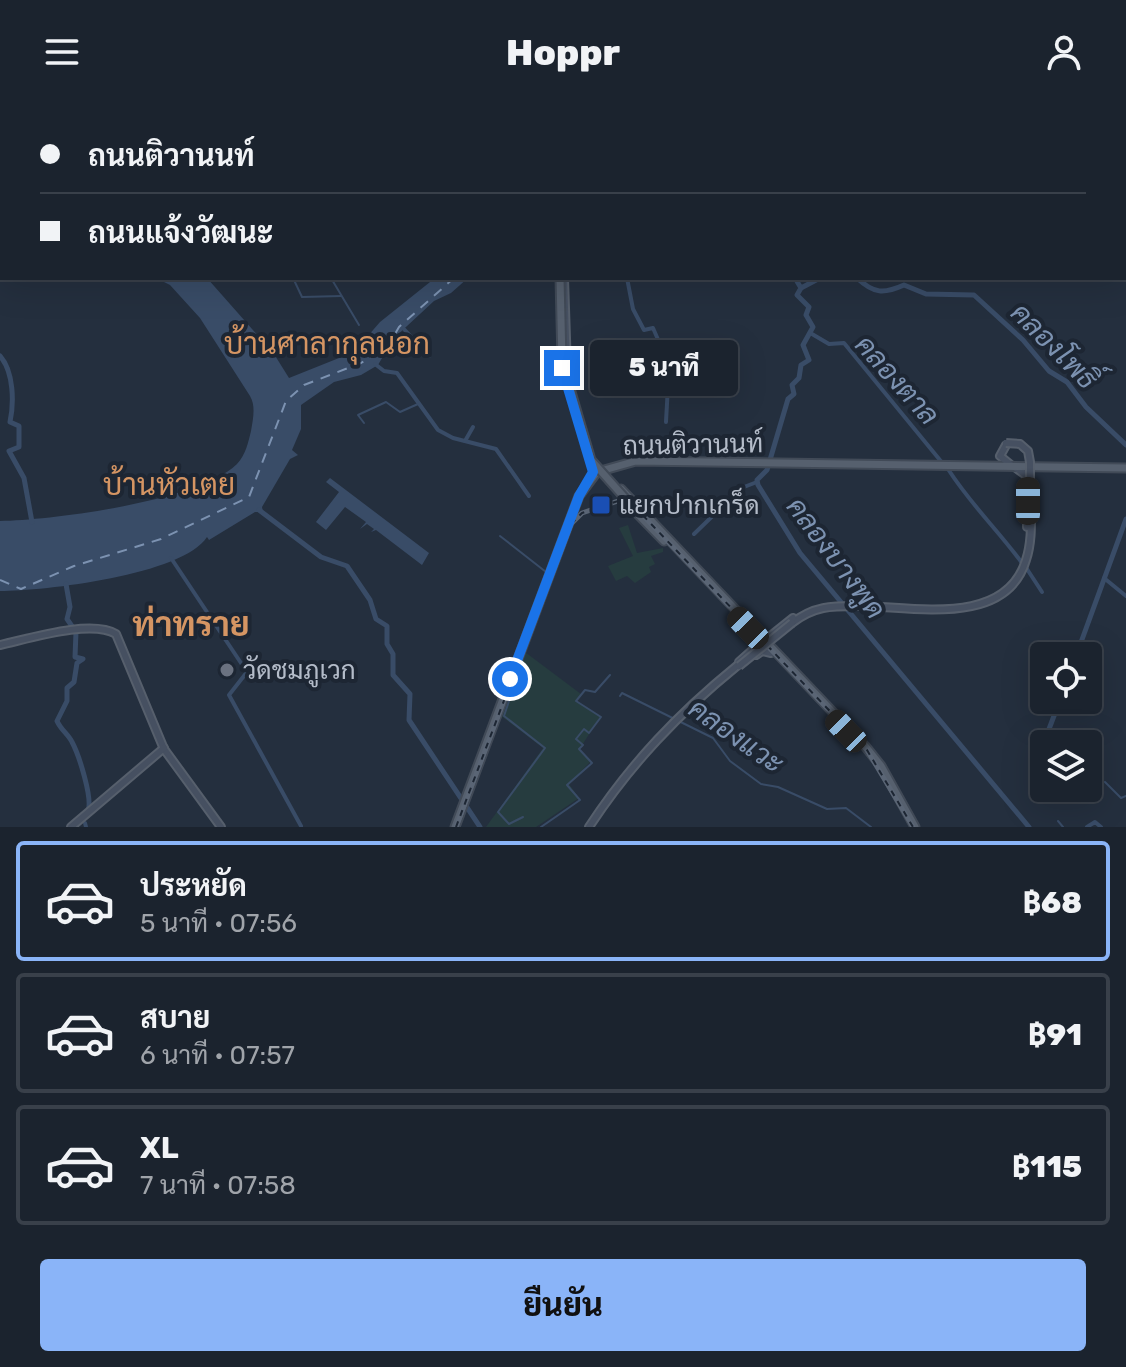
<!DOCTYPE html>
<html lang="th">
<meta charset="utf-8">
<style>
:root{--surface:#1b232e;--page:#282f3a;--text:#f1f3f6;--muted:#a0a4aa;--line:#39404a;--accent:#8ab4f8}
body{margin:0;font-family:Rubik,Sarabun,sans-serif;background:var(--page);color:var(--text);height:100vh;display:flex;flex-direction:column;font-size:30px;white-space:nowrap}
*{box-sizing:border-box;margin:0}
p{font-size:26px;color:var(--muted)}
.icon{flex:none;width:44px;height:44px;fill:none;stroke:currentColor;stroke-width:2;stroke-linecap:round;stroke-linejoin:round}
.map{position:relative;height:723px;overflow:hidden}
.side{display:flex;flex-direction:column;background:var(--surface);flex:1}
.side>*{flex:none}
.guide{position:absolute;left:0px;top:0px;width:1126px;height:176px;box-shadow:0 8px 32px #0002,0 0 0 2px var(--line);display:grid;align-content:center;height:176px;padding:0 40px;background:var(--surface)}
.controls{position:absolute;left:1030px;top:538px;display:grid;gap:16px}
.controls a{display:grid;place-items:center;width:72px;height:72px;border-radius:8px;background:var(--surface);box-shadow:0 8px 32px #0002,0 0 0 2px var(--line);font-size:40px}
.end{position:absolute;width:36px;height:36px;margin:-18px;border:10px solid #1a73e8;background:#fff;box-shadow:0 0 0 4px #fff}
.from{border-radius:50%}
.bubble{position:absolute;height:56px;border-radius:8px;background:var(--surface);box-shadow:0 8px 32px #0002,0 0 0 2px var(--line);font-size:26px;font-weight:800;line-height:56px;text-align:center}
.car{position:absolute;width:24px;height:48px;margin:-24px -12px;border-radius:10px;box-shadow:0 0 6px 2px #0007;background:linear-gradient(#222 24%,#8ab4d8 0 40%,#222 0 76%,#8ab4d8 0 86%,#222 0)}
.guide b{display:flex;align-items:center;gap:28px;height:76px;font-size:30px}
.guide b+b{border-top:2px solid var(--line)}
.guide i{width:20px;height:20px;background:var(--text)}
ul{padding:14px 0 0;list-style:none}
li{display:flex;align-items:center;gap:24px;height:120px;margin:0 16px 12px;padding:0 24px;border:4px solid var(--line);border-radius:8px}
li div{flex:1}
li b{display:block;font-size:30px}
li em{font-style:normal;font-weight:800}
li.active{border-color:var(--accent)}
li>.icon{width:72px;height:72px;stroke-width:1.5}
.button{display:flex;gap:16px;margin-top:auto;padding:16px 40px}
.button a{flex:1;height:92px;border-radius:8px;background:var(--accent);color:#111;font-size:32px;font-weight:800;line-height:92px;text-align:center}
header{display:flex;justify-content:space-between;align-items:center;height:104px;padding:0 40px;background:var(--surface);font-size:36px;font-weight:800}
.map>svg:first-child{display:block}
</style>
<header><svg class="icon" aria-label="menu" viewBox="0 0 24 24"><path d="M4 6h16M4 12h16M4 18h16"/></svg>Hoppr<svg class="icon" aria-label="person" viewBox="0 0 24 24"><circle cx="12" cy="8" r="4"/><path d="M4 21q1-7 8-7t8 7"/></svg></header>
<div class="map">
<svg width="1126" height="723" viewBox="0 0 1126 723">
<rect width="100%" height="100%" fill="#242f3e"/>
<g fill="#263c3f">
<polygon points="628,421 637,449 663,444 663,448 651,452 655,460 649,463 651,468 635,479 627,472 616,477 608,462 633,452 619,424"/>
<polygon points="525,548 581,590 575,597 600,613 579,646 591,657 569,680 579,694 536,723 486,723 543,644 501,612"/>
</g>
<g fill="#394c67">
<path d="M156,174H207L274,250L289,274L354,248L380,218L435,174H468L451,189L434,197L393,235L378,261L361,271L334,278L301,301V325L292,346L298,351L290,355L262,403L263,408H255L209,436L207,433C183,471 44,487 0,487V417C54,416 199,397 237,360C246,350 248,339 251,327C253,315 256,302 250,292L200,214L170,181Z"/>
<polygon points="330,374 429,449 422,461 376,426 371,428 374,425 367,420 360,425 366,418 345,403 326,426 316,418 339,388 326,378"/>
</g>
<g fill="none" stroke-linecap="round" stroke-linejoin="round">
<g stroke="#394c67" stroke-width="2">
<polyline points="239,0 240,2"/>
<polyline points="293,174 302,193 341,192"/>
<polyline points="331,174 359,221"/>
<polyline points="364,319 358,311 386,298 400,308 418,300"/>
<polyline points="500,432 546,468"/>
<polyline points="516,576 504,612 545,644 498,708 509,720 523,713"/>
<polyline points="620,592 622,589 713,634 730,657 761,680 778,683 827,705 846,704 871,723"/>
<polyline points="1105,678 1121,694 1126,692"/>
<polyline points="1058,717 1063,723"/>
<polyline points="541,723 580,696 567,681 592,659 579,645 583,641 576,635 584,625 589,629 601,613 576,597 585,586 595,588 610,571"/>
</g>
<g stroke="#394c67" stroke-width="4">
<path d="M627,174L633,205L644,226L653,224C672,265 668,276 666,318"/>
<polyline points="402,223 429,252"/>
<polyline points="812,230 829,240 844,239 944,361"/>
<polyline points="375,260 384,267 397,269 438,326 453,334 496,345 529,392"/>
<polyline points="465,337 473,323"/>
<path d="M948,365C971,401 998,426 1022,459"/>
<polyline points="727,399 744,383 757,378"/>
<polyline points="694,430 725,400"/>
<polyline points="171,454 247,568 229,591 301,722"/>
<polyline points="1025,462 1042,488"/>
<polyline points="1104,474 1126,492"/>
<polyline points="85,719 86,723"/>
<polyline points="1087,723 1095,718 1101,723"/>
</g>
<g stroke="#394c67" stroke-width="5">
<polyline points="561,2 563,0"/>
<polyline points="795,174 801,184 797,191 809,203 806,211 813,223 803,241 809,256 801,261 799,274 792,281 794,290 788,295 767,366 757,376 758,381 800,449 1029,723"/>
<polyline points="830,174 832,174"/>
<path d="M857,174C874,190 884,190 904,181L926,190L974,191L1023,236L1049,267L1067,278L1086,303L1126,341"/>
<polyline points="801,184 820,174"/>
<path d="M0,252C14,268 14,299 10,318L19,322V343L9,347L24,374L32,418"/>
<polyline points="259,406 321,453 347,462 370,496 376,515 387,522 387,540 393,550 393,571 410,590 409,616 480,723"/>
<path d="M66,480L70,503L67,515L76,528L75,553L83,555L77,559L74,578L67,584V597L57,617C61,626 68,630 72,638C79,651 93,695 88,707"/>
<polyline points="1076,552 1126,415"/>
<polyline points="1032,670 1060,596"/>
</g>
<g stroke="#7c92b1" stroke-width="2" stroke-dasharray="10 8" stroke-linecap="butt">
<polyline points="366,236 384,252"/>
<polyline points="0,476 21,485 74,462 161,435 249,393 286,297 304,281 361,259 388,242 399,223 454,174"/>
</g>
<defs>
<g id="secondary">
<polyline points="564,174 567,265"/>
<polyline points="1006,341 1000,352 1011,361"/>
<polyline points="1016,364 1027,372 1027,423"/>
<path d="M792,519C815,501 833,502 862,502C914,503 1006,523 1026,456C1032,438 1031,418 1031,400"/>
<polyline points="760,533 768,534 793,514"/>
<path d="M0,541C28,535 91,515 116,530L164,645L221,723"/>
<polyline points="756,551 762,547 771,549"/>
<polyline points="739,558 757,542 757,534"/>
<polyline points="71,723 164,644"/>
<path d="M589,723C631,659 679,609 738,561"/>
</g>
<g id="primary">
<polyline points="543,0 544,2"/>
<polyline points="550,0 551,2"/>
<polyline points="621,385 865,642 881,662 915,723"/>
<polyline points="628,400 664,437"/>
<polyline points="455,723 579,392 597,368 636,357 1126,364"/>
</g>
</defs>
<use href="#secondary" stroke="#565f6c" stroke-width="10"/>
<use href="#primary" stroke="#414a57" stroke-width="11"/>
<use href="#secondary" stroke="#465061" stroke-width="6"/>
<use href="#primary" stroke="#56606e" stroke-width="7"/>
<defs>
<polyline id="rail" points="456,723 571,420 582,409 621,396 633,401 867,646 913,723"/>
</defs>
<use href="#rail" stroke="#5a6575" stroke-width="5"/>
<use href="#rail" stroke="#1d2633" stroke-width="2" stroke-dasharray="6" stroke-linecap="butt"/>
<defs>
<g id="secondary-bridge">
<polyline points="1006,339 1020,340 1028,347 1030,358 1030,404"/>
<polyline points="739,562 792,519"/>
</g>
<polyline id="primary-bridge" points="560,174 562,257 591,356 632,402"/>
</defs>
<use href="#secondary-bridge" stroke="#565f6c" stroke-width="10" stroke-linecap="butt"/>
<use href="#primary-bridge" stroke="#414a57" stroke-width="11" stroke-linecap="butt"/>
<use href="#secondary-bridge" stroke="#465061" stroke-width="6"/>
<use href="#primary-bridge" stroke="#56606e" stroke-width="7"/>
</g>
<g fill="none" stroke-linecap="round" stroke-linejoin="round">
<polyline stroke="#1a73e8" stroke-width="10" points="510,575 579,392 593,368 562,264"/>
</g>
<rect fill="#1a4fb4" stroke="#1d2633" stroke-width="3" x="591" y="391" width="20" height="20" rx="4"/>
<circle fill="#6b7280" stroke="#1d2633" stroke-width="3" cx="227" cy="566" r="8"/>
<g text-anchor="middle" dominant-baseline="central" stroke-width="8" stroke-linejoin="round" paint-order="stroke">
<g font-size="26" fill="#b4bcc9" stroke="#1d2633">
<text transform="translate(693 341) rotate(-1)">ถนนติวานนท์</text>
</g>
<g font-size="26" fill="#b4bcc9" stroke="#1d2633" text-anchor="start">
<text x="619" y="401">แยกปากเกร็ด</text>
<text x="243" y="566">วัดชมภูเวก</text>
</g>
<g font-size="28" font-style="italic" fill="#7c92b1" stroke="#1d2633">
<text transform="translate(1054 242) rotate(45)">คลองโพธิ์</text>
<text transform="translate(897 276) rotate(48)">คลองตาล</text>
<text transform="translate(836 454) rotate(53)">คลองบางพูด</text>
<text transform="translate(736 632) rotate(35)">คลองแวะ</text>
</g>
<g font-size="30" fill="#d59563" stroke="#1d2633">
<text x="327" y="240">บ้านศาลากุลนอก</text>
<text x="169" y="381">บ้านหัวเตย</text>
</g>
<g font-size="34" font-weight="bold" fill="#d59563" stroke="#1d2633">
<text x="191" y="520">ท่าทราย</text>
</g>
</g>
</svg>
<div class="controls">
<a><svg class="icon" aria-label="locate" viewBox="0 0 24 24"><circle cx="12" cy="12" r="6"/><path d="M12 2v4M12 18v4M2 12h4M18 12h4"/></svg></a>
<a><svg class="icon" aria-label="layers" viewBox="0 0 24 24"><path d="M12 4l9 5-9 5-9-5zM3 14l9 5 9-5"/></svg></a>
</div>
<i class="end from" style="left:510px;top:575px"></i>
<i class="end" style="left:562px;top:264px"></i>
<div class="bubble" style="left:590px;top:236px;width:148px">5 นาที</div>
<i class="car" style="left:1028px;top:397px;rotate:0deg"></i>
<i class="car" style="left:748px;top:524px;rotate:316deg"></i>
<i class="car" style="left:846px;top:627px;rotate:316deg"></i>
<div class="guide">
<b><i class="from"></i>ถนนติวานนท์</b>
<b><i></i>ถนนแจ้งวัฒนะ</b>
</div>
</div>
<section class="side">
<ul>
<li class="active"><svg class="icon" aria-label="car" viewBox="0 0 24 24"><path d="M5 17H2v-5l4-1 3-4h7l3 4 3 1v5h-3M9 17h6M6 11h13"/><circle cx="7" cy="17" r="2"/><circle cx="17" cy="17" r="2"/></svg><div><b>ประหยัด</b><p>5 นาที · 07:56</p></div><em>฿68</em></li>
<li><svg class="icon" aria-label="car" viewBox="0 0 24 24"><path d="M5 17H2v-5l4-1 3-4h7l3 4 3 1v5h-3M9 17h6M6 11h13"/><circle cx="7" cy="17" r="2"/><circle cx="17" cy="17" r="2"/></svg><div><b>สบาย</b><p>6 นาที · 07:57</p></div><em>฿91</em></li>
<li><svg class="icon" aria-label="car" viewBox="0 0 24 24"><path d="M5 17H2v-5l4-1 3-4h7l3 4 3 1v5h-3M9 17h6M6 11h13"/><circle cx="7" cy="17" r="2"/><circle cx="17" cy="17" r="2"/></svg><div><b>XL</b><p>7 นาที · 07:58</p></div><em>฿115</em></li>
</ul>
<div class="button"><a>ยืนยัน</a></div>
</section>
